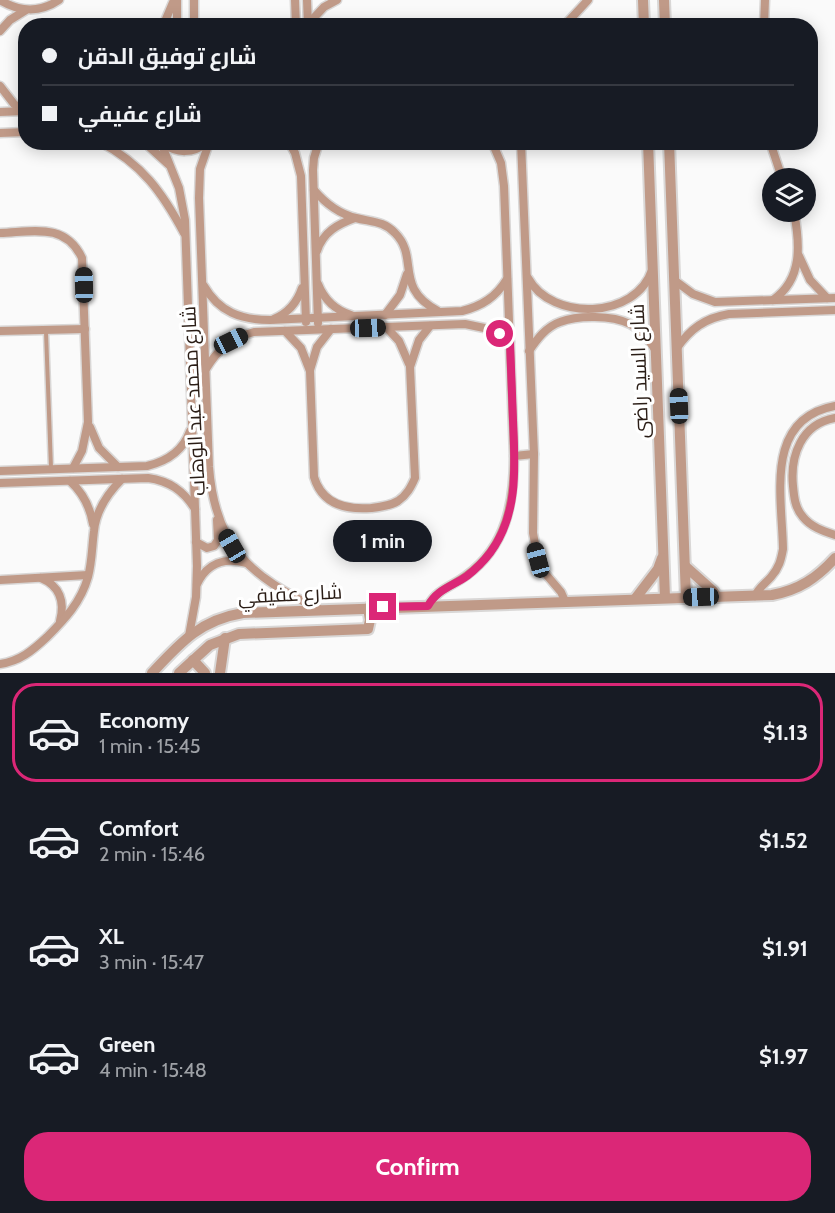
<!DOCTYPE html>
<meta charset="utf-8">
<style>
:root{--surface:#171b24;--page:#242831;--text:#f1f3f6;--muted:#9ea1a6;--line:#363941;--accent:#db2777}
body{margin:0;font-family:Cabin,Cairo,sans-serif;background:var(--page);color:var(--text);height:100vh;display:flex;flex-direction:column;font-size:22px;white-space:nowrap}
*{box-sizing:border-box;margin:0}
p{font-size:20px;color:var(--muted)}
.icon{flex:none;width:33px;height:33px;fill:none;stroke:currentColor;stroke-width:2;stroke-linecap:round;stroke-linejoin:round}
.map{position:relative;height:673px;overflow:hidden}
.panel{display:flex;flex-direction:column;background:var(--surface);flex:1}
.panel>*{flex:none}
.top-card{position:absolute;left:18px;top:18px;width:800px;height:132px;border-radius:24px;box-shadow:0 3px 15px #0003;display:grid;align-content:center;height:132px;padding:0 24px;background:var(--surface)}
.controls{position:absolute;left:762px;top:168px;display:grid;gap:12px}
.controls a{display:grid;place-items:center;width:54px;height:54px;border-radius:50%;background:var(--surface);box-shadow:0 3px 15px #0003;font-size:30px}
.end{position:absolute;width:27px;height:27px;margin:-14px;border:8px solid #db2777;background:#fff;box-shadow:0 0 0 3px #fff}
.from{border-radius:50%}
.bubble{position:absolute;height:42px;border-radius:21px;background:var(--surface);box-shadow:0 3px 15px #0003;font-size:20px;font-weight:700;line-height:42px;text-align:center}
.car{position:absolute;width:18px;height:36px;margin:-18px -9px;border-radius:8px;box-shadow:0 0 4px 2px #0007;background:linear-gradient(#222 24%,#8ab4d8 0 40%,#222 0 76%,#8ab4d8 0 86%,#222 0)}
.top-card b{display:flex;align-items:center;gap:21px;height:57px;font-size:22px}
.top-card b+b{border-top:2px solid var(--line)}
.top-card i{width:15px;height:15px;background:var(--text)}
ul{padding:10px 0 0;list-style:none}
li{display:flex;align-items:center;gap:18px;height:99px;margin:0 12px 9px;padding:0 12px;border:3px solid transparent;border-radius:24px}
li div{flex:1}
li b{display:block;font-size:22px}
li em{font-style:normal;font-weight:700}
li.selected{border-color:var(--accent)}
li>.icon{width:54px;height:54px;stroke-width:1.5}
.cta{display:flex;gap:12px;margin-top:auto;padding:12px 24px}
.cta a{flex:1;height:69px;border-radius:24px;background:var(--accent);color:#fff;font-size:24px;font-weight:700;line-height:69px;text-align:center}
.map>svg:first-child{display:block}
</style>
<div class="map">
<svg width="835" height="673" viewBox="0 0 835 673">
<rect width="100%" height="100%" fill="#fafafa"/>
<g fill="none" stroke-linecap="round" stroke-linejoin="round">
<defs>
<polyline id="service" points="46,332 51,468"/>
<g id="minor">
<path d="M0,0C19,12 40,13 59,0"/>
<polyline points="194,0 194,26"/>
<polyline points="295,0 296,26"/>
<polyline points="307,0 308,25"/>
<polyline points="308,24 324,7 337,0"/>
<polyline points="163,26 174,0"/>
<polyline points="177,26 177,0"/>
<polyline points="564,26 588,0"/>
<polyline points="764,26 765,0"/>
<polyline points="0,31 10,20 26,10"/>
<polyline points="0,86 14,104 24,111"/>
<polyline points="0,112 25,111"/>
<polyline points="0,133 26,132"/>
<path d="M100,142C142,164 162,192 184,233"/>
<polyline points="144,142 168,164"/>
<polyline points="289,142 295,153 301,176 306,322"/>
<polyline points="521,142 534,454 533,533 538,560 544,572 561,592 565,601"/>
<polyline points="770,142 782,178"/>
<polyline points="161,143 179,188 185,220 197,566 196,597 189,636"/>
<path d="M161,143C178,154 192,154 209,142"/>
<path d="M209,143L200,169L199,198L209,467C215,546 250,577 319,609"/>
<path d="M314,190C325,203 340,214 356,218C371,222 384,221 395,233C420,258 393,287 438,311"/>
<path d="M0,233C32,232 65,222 82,258L88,422L82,451L73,468"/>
<path d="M317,251C323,232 338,224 355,218"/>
<polyline points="799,256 810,280 827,298"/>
<path d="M528,278C552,322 636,319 652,270"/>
<polyline points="674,280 693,294 715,302 835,298"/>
<path d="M318,284C324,299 335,310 351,315"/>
<path d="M204,286C219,312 241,320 270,320L462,311C482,306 496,297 507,279"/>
<path d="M773,300C803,279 800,244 794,212"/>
<polyline points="385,315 400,295 407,274"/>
<path d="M274,319C288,313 297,303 302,288"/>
<polyline points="318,323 313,170 314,158 319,142"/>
<polyline points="386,327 399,341 409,364"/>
<polyline points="0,331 85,329"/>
<path d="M285,331L301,348L310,371L314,477C322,504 345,510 371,508C380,507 390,506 398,501C407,495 411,487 415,478L410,367L419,340L430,326"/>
<path d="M677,348C690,329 705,318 729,314L835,310"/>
<path d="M529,351C537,339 546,327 560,322C578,315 612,315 630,324C642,330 649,340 656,351"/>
<path d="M206,369C218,349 231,338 254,332L465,324L489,329L510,342"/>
<polyline points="310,370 317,347 331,329"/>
<path d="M835,418C801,424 790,456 793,486C794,497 795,508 803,517C811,527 823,531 835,535"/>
<polyline points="90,427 99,448 118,467"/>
<polyline points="514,456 534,454"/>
<path d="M0,471L147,466C168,461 183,451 190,431"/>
<path d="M70,481C83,493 90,506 93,524"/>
<path d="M0,483L148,478C169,481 183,490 195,509"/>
<polyline points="196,542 207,548 214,546 218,540 217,520"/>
<path d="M41,578C60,586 65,602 60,621"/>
<polyline points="0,580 88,575"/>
<path d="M197,584C207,563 225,557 246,563"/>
<path d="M755,596C759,587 765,584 771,577C779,568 781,560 783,549C782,496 764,419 835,406"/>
<path d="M428,606C437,589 453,586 467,575C507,546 514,501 514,456L504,186L501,163L492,142"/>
<path d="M0,664C20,661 32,651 47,637C65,619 81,602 88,577C92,562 92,546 94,531C96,510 108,493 122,479"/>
</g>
<g id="tertiary">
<polyline points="643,0 644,26"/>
<polyline points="664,0 665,26"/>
<polyline points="648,142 665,598"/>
<polyline points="669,142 686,598"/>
<polyline points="685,566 713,591 717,597"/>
<polyline points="635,599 658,569 662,558"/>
<polyline points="193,660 205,673"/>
<path d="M152,673C180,643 200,620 243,613L772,595C799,590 817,578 835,558"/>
<polyline points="179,673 210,645 239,634 368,629 370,620 368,608"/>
<polyline points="220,673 225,638"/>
</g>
</defs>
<use href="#service" stroke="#d9d7d6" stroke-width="7"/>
<use href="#minor" stroke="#d9d7d6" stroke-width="11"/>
<use href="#tertiary" stroke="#d9d7d6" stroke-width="14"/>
<use href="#service" stroke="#c09a88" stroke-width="4"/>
<use href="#minor" stroke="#c09a88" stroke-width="8"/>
<use href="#tertiary" stroke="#c09a88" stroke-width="10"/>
</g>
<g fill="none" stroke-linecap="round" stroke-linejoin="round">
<path stroke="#db2777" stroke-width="8" d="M383,607L428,606C437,589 453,586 467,576C476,569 483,562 490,553C519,514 515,466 513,420C512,394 511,368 510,342L500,334"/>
</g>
<g text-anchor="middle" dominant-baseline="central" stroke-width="6" stroke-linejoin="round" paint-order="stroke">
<g font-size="20" fill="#2a1d16" stroke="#fff">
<text transform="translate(639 371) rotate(-92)">شارع السيد راضى</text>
<text transform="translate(193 401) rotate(-93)">شارع محمد عبد الوهاب</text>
<text transform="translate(290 594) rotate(-3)">شارع عفيفي</text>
</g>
</g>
</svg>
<div class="controls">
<a><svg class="icon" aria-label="layers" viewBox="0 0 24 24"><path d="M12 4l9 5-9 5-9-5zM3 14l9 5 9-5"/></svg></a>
</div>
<i class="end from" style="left:500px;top:334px"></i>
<i class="end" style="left:383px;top:607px"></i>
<div class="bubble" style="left:333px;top:520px;width:99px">1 min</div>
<i class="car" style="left:84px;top:285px;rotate:359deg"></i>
<i class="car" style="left:368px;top:328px;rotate:88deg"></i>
<i class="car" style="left:231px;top:341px;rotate:64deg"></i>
<i class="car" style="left:679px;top:406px;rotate:358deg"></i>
<i class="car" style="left:232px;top:546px;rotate:330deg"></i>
<i class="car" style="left:538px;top:560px;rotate:345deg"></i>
<i class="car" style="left:701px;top:597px;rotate:268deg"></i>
<div class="top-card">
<b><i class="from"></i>شارع توفيق الدقن</b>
<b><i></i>شارع عفيفي</b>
</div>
</div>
<section class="panel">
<ul>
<li class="selected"><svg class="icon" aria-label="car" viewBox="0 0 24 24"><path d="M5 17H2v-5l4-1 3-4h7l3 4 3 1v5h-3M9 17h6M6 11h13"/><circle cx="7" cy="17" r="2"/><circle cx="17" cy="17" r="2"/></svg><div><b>Economy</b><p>1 min · 15:45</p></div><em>$1.13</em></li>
<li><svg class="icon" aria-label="car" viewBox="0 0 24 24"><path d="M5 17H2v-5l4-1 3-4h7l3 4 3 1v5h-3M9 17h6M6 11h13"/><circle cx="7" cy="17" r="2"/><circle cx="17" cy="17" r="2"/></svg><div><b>Comfort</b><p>2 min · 15:46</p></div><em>$1.52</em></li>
<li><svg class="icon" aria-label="car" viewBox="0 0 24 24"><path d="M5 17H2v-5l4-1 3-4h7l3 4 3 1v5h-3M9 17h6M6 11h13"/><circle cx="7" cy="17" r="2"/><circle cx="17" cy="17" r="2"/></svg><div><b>XL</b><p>3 min · 15:47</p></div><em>$1.91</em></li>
<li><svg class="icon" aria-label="car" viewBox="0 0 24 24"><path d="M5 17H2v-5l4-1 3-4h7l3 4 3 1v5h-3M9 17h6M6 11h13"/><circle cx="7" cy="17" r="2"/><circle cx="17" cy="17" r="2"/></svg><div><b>Green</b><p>4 min · 15:48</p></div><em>$1.97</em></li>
</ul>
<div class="cta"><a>Confirm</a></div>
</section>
